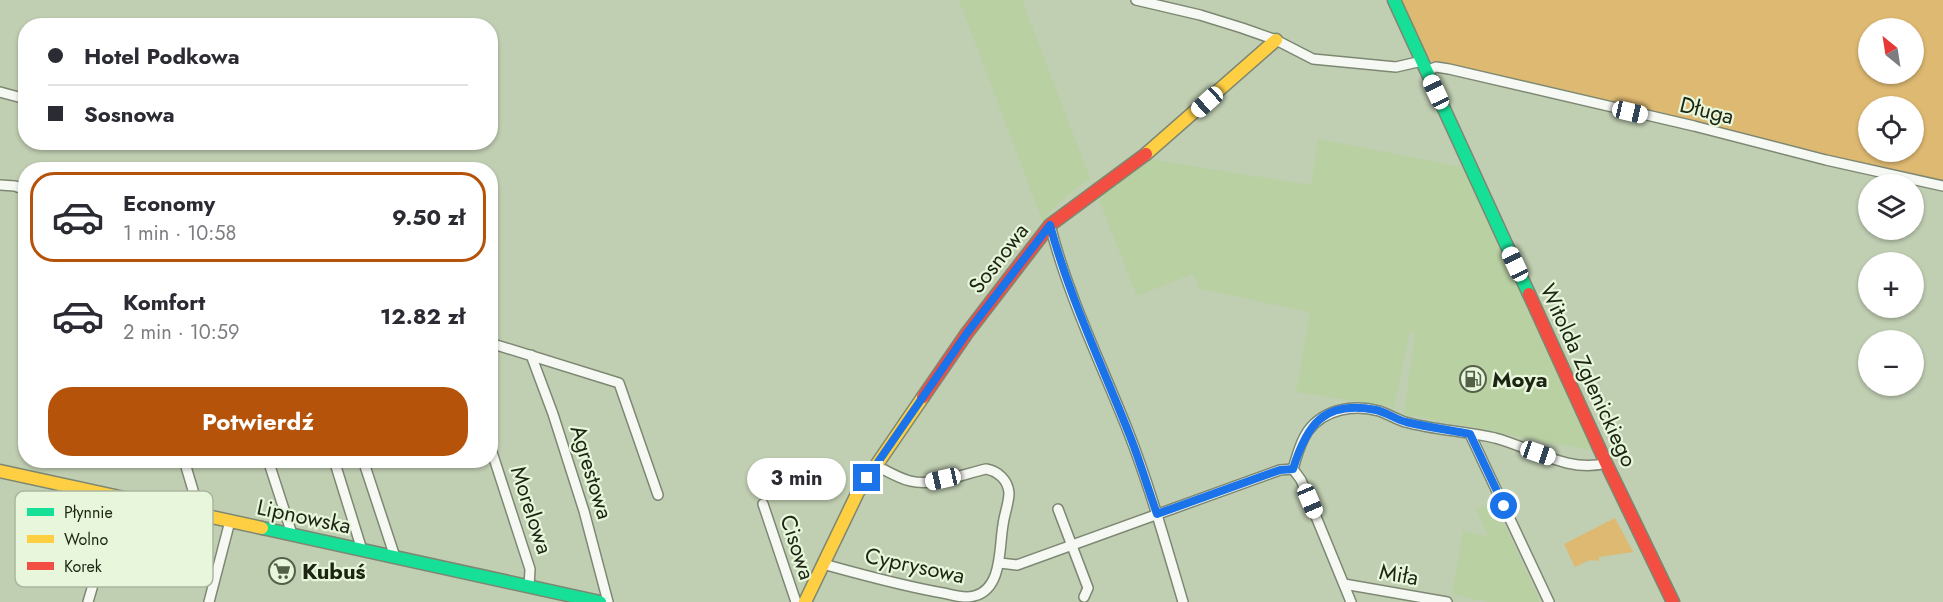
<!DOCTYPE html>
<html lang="pl">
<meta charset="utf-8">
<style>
:root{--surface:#fff;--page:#f2f2f3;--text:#2b2b33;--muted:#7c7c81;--line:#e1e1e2;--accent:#b45309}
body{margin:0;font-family:Jost,sans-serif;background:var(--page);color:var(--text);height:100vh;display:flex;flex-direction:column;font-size:22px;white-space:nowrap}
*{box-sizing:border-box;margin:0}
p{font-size:20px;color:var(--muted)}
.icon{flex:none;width:33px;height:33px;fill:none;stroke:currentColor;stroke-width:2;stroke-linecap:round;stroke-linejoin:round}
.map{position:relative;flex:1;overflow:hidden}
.drawer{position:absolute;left:18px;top:162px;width:480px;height:306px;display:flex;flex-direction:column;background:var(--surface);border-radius:24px;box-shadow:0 2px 4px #0004}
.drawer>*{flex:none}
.hud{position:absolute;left:18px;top:18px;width:480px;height:132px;border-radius:24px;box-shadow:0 2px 4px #0004;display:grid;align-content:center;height:132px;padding:0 30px;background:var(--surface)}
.needle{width:39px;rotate:330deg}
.controls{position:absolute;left:1858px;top:18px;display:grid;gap:12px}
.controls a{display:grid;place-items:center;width:66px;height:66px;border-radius:50%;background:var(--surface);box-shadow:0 2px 4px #0004;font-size:30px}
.end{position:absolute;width:27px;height:27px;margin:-14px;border:8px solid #1a73e8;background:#fff;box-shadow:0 0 0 3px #fff}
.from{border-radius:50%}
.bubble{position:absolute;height:42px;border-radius:21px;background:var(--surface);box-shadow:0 2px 4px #0004;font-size:20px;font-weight:700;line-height:42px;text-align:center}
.car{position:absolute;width:18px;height:36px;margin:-18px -9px;border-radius:8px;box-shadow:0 0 4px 2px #0007;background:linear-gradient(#fff 24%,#345 0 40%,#fff 0 76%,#345 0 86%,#fff 0)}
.hud b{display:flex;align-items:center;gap:21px;height:57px;font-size:22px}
.hud b+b{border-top:2px solid var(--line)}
.hud i{width:15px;height:15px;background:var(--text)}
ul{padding:10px 0 0;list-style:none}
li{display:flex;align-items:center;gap:18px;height:90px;margin:0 12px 9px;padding:0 18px;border:3px solid transparent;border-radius:24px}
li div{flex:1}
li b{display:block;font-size:22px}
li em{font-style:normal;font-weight:700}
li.on{border-color:var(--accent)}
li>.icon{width:54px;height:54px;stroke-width:1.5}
.primary-button{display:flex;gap:12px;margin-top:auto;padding:12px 30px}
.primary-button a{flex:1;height:69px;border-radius:24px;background:var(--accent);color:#fff;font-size:24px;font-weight:700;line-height:69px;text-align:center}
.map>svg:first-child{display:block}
</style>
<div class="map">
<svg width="1943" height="602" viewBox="0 0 1943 602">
<rect width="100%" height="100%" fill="#c0ceb2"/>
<g fill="#b9d0a3">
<polygon points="959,0 1022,0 1090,178 1060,201 1043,222"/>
<polygon points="1318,139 1462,167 1593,451 1404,414 1415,333 1410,331 1394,407 1296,392 1310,312 1200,289 1193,274 1137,296 1097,195 1148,159 1311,185"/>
<polygon points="1494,502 1540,602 1488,602 1452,594 1463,531 1488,537 1476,509"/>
</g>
<g fill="#deb972" fill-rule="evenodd">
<path d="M1401,0H1943V182L1838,159L1443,63L1433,62L1427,58ZM1869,28H1914V74H1869ZM1869,106H1914V152H1869Z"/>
<polygon points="1615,518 1633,552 1599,557 1599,561 1590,560 1575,567 1564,544"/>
</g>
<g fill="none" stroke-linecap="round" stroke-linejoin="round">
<defs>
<g id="street">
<polyline points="1136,0 1200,15 1242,28 1276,40 1313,59 1396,67 1422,61"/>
<polyline points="1426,71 1436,67 1449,69 1694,126 1826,160 1943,186"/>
<polyline points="0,92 26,99"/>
<polyline points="0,185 15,186 26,190"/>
<path d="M1050,225C1068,296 1101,363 1128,431C1150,487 1166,545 1183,602"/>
<polyline points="490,343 619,383 658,495"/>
<polyline points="531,355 553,414 584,511 608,602"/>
<polyline points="1470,434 1549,602"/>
<polyline points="490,446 530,569 529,587"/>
<polyline points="184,460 198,507 197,514"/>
<polyline points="268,460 292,534"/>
<polyline points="334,460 362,550"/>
<polyline points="363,460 395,557"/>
<path d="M1293,469C1297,456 1300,442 1308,431C1324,409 1354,404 1379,411C1388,414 1396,419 1405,422C1434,430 1465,431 1495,438C1530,447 1570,474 1606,463"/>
<polyline points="1293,469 1301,480 1351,602"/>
<polyline points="763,504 796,602"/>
<polyline points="1058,509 1088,588 1084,597"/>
<polyline points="1000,563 1017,565 1280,470 1293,469"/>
<path d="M823,564C863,575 902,586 943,593C953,595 964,599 974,596C1003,589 999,546 1003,525C1004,515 1009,503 1009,493C1008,480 998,471 986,469C963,474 934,487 910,481C898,478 887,471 875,465"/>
<polyline points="1344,584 1447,602"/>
<polyline points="88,602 119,496"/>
<polyline points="209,602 230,521"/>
</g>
<g id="fast">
<polyline points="1394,0 1529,294"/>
<polyline points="262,528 600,602"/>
</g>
<g id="slow">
<polyline points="1146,154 1276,40"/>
<polyline points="0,471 262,528"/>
<polyline points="805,602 858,492 923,397"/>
</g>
<g id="jam">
<polyline points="1529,294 1606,463 1673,602"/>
<polyline points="923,397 967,333 1050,225 1146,154"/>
</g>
</defs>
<use href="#street" stroke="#7d8872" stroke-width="12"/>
<use href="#fast" stroke="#7d8872" stroke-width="15"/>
<use href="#slow" stroke="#7d8872" stroke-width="15"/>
<use href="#jam" stroke="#7d8872" stroke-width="15"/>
<use href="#street" stroke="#f6f8f3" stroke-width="9"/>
<use href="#fast" stroke="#16e098" stroke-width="12"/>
<use href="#slow" stroke="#ffcf43" stroke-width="12"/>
<use href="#jam" stroke="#f24e42" stroke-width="12"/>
</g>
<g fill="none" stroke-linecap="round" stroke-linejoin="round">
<path stroke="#1a73e8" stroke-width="8" d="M867,478L967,333L1050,225C1069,296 1101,363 1128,431C1139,458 1147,486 1157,514L1280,470L1293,469C1307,424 1324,400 1376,410C1386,412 1395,419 1406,422C1427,427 1449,430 1470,434L1504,506"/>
</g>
<defs>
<symbol id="fuel-ring" viewBox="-11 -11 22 22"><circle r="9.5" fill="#e8f6dc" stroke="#556049" stroke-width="1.5"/><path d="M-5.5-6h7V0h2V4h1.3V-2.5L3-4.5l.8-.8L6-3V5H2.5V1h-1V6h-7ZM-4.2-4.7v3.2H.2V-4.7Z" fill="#556049"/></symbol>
<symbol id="supermarket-ring" viewBox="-11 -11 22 22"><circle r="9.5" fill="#e8f6dc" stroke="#556049" stroke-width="1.5"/><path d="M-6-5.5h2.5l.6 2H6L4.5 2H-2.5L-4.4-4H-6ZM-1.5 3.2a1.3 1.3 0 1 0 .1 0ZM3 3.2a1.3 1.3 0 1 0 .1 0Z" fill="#556049"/></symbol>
</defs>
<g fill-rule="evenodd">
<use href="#fuel-ring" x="1458" y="364" width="30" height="30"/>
<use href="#supermarket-ring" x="267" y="556" width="30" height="30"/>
</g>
<g text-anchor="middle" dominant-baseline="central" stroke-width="4.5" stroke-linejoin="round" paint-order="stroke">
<g font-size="22" fill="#1b2511" stroke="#e8f6dc">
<text transform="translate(1707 110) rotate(14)">Długa</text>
<text transform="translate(998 258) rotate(-52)">Sosnowa</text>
<text transform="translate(1589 375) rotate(65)">Witolda Zglenickiego</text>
<text transform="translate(592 472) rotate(73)">Agrestowa</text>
<text transform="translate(532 510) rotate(72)">Morelowa</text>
<text transform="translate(304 516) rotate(12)">Lipnowska</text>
<text transform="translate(798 547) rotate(72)">Cisowa</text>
<text transform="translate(915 565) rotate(12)">Cyprysowa</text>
<text transform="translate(1399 574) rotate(10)">Miła</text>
</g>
<g font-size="22" font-weight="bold" fill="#1b2511" stroke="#e8f6dc" text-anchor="start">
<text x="1492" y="379">Moya</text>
<text x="302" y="571">Kubuś</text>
</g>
</g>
<rect x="15" y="491" width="198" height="96" rx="9" fill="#e8f6dc" stroke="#aab79f" stroke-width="1.5"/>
<rect x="27" y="508" width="27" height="8" fill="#16e098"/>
<rect x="27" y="535" width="27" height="8" fill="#ffcf43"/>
<rect x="27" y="562" width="27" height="8" fill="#f24e42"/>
<g font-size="16" fill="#1b2511">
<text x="64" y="518">Płynnie</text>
<text x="64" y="545">Wolno</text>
<text x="64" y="572">Korek</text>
</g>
</svg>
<div class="controls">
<a><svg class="needle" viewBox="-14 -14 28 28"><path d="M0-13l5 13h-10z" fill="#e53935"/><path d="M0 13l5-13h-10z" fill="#7c7c81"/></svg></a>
<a><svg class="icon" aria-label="locate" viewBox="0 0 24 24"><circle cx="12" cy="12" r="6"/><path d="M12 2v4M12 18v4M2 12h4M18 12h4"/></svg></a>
<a><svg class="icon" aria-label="layers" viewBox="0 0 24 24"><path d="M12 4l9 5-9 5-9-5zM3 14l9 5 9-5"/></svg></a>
<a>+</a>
<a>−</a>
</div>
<i class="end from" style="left:1504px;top:506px"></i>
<i class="end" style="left:867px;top:478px"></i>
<div class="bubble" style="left:747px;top:458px;width:99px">3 min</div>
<i class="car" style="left:1436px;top:92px;rotate:335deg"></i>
<i class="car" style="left:1207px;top:102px;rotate:228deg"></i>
<i class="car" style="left:1630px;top:112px;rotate:103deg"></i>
<i class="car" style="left:1515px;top:264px;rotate:335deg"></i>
<i class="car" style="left:1538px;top:453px;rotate:109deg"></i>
<i class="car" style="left:943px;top:479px;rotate:257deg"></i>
<i class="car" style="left:1310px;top:501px;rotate:157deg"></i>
<div class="hud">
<b><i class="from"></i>Hotel Podkowa</b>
<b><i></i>Sosnowa</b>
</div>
<section class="drawer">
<ul>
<li class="on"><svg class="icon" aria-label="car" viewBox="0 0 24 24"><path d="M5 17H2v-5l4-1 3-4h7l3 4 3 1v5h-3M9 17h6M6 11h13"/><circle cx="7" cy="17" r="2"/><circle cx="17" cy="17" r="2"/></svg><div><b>Economy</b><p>1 min · 10:58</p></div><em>9.50 zł</em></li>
<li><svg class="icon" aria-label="car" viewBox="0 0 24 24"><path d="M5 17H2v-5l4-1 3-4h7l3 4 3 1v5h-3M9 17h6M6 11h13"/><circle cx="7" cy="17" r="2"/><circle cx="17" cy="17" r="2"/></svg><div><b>Komfort</b><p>2 min · 10:59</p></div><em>12.82 zł</em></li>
</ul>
<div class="primary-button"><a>Potwierdź</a></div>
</section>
</div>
